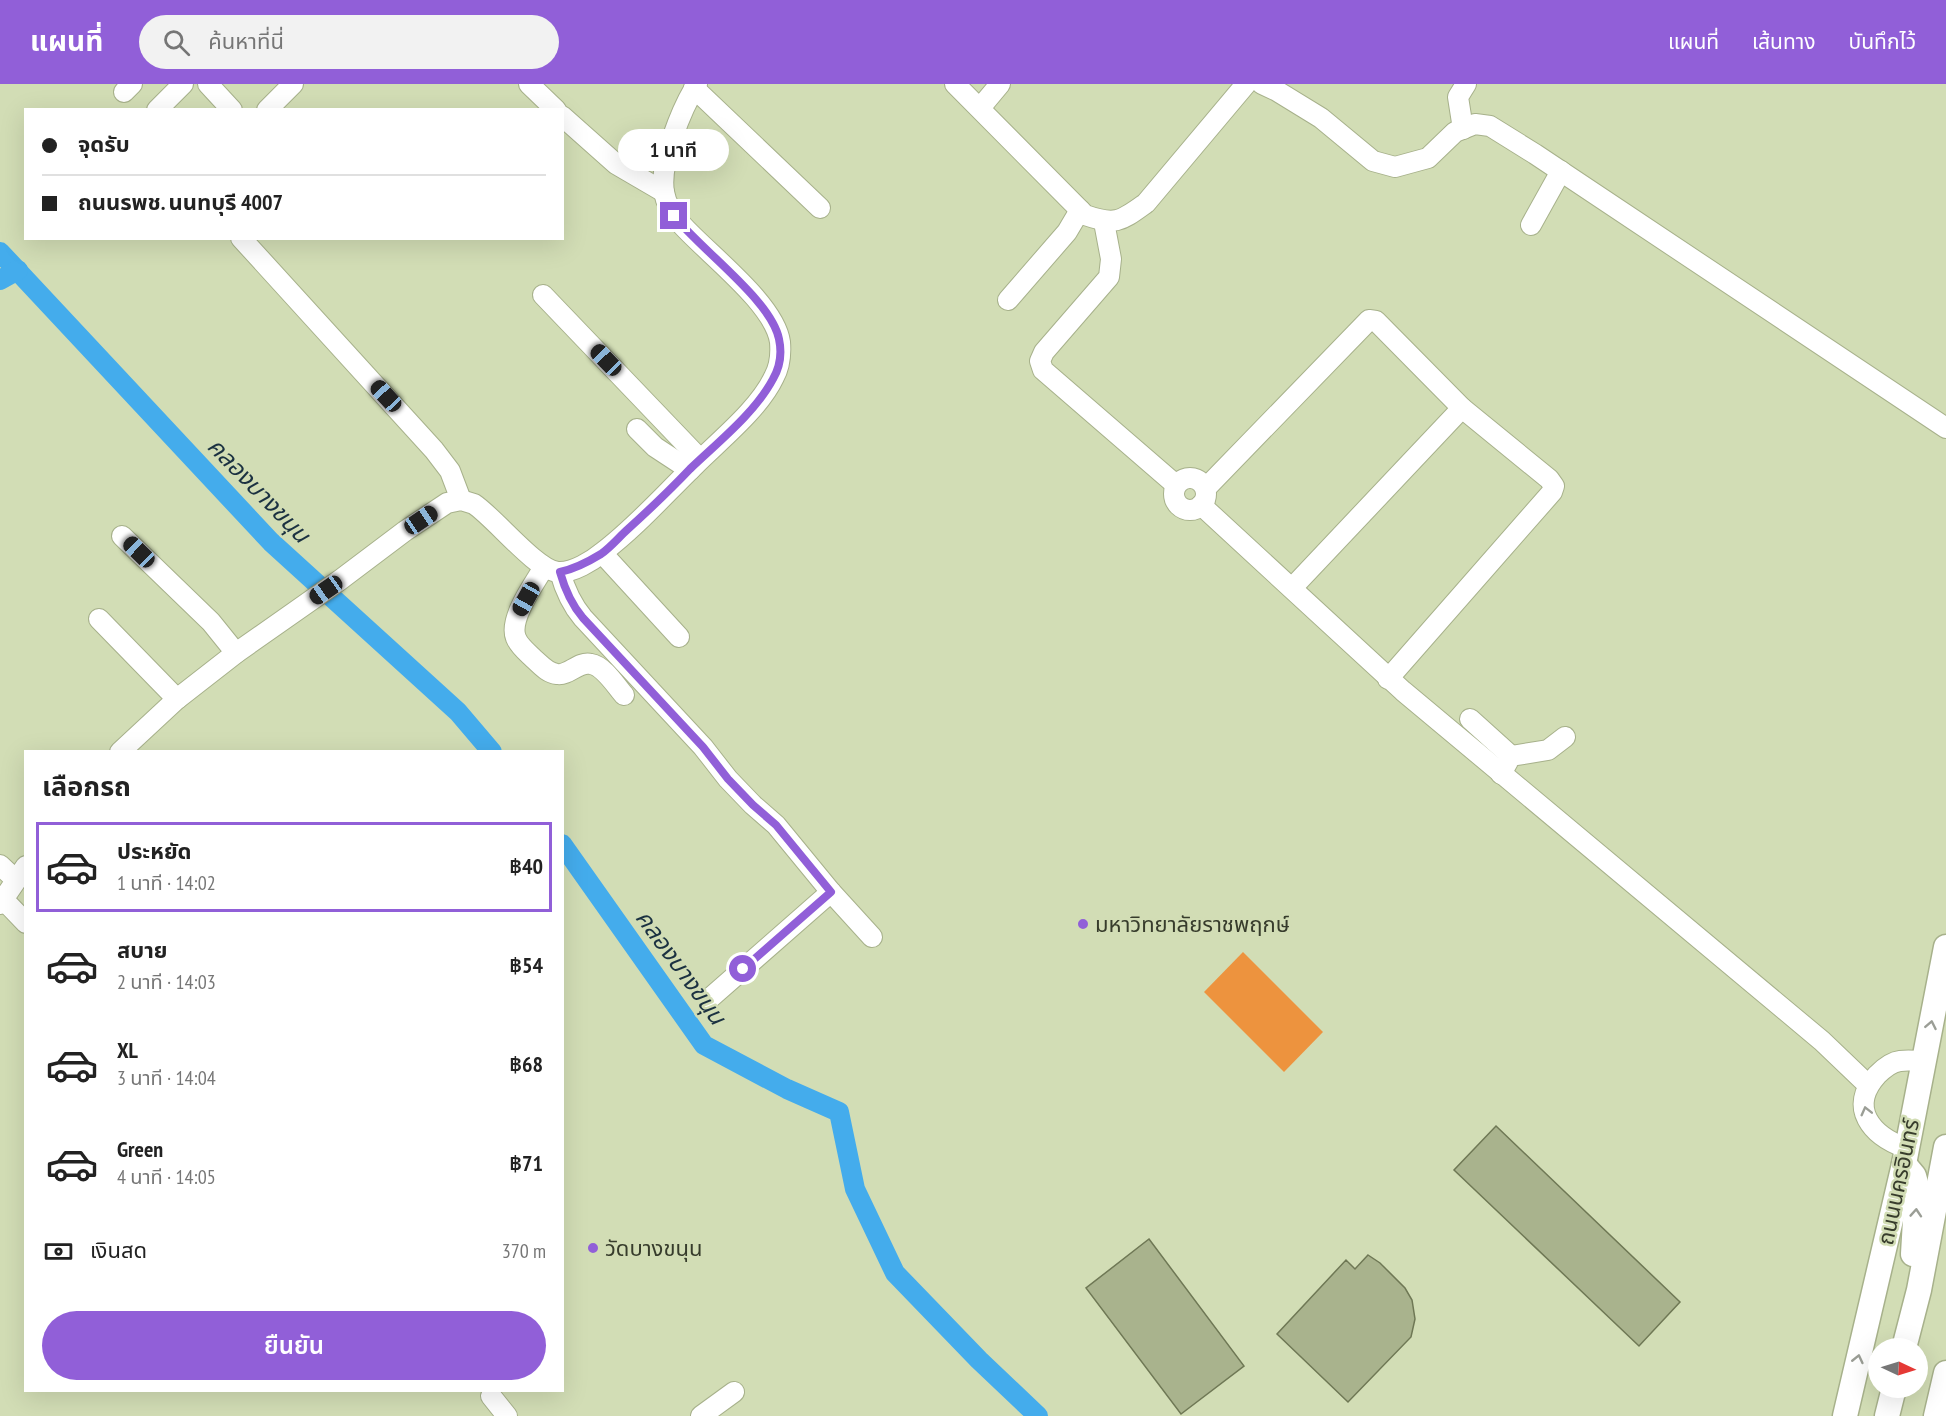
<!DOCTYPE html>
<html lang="th">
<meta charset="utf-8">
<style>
:root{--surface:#fff;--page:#f2f2f2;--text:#222;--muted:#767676;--line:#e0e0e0;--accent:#915fd8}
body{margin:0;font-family:"PT Sans Narrow","Noto Sans Thai",sans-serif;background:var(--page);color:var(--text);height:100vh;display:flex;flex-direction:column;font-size:22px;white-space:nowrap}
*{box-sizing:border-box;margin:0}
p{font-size:20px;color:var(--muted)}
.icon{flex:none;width:33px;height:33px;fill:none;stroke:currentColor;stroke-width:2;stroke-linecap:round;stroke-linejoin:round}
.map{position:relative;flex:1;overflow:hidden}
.details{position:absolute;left:24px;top:666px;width:540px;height:642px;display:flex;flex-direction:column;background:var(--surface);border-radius:0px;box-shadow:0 6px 24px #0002}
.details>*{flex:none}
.top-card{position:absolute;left:24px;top:24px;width:540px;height:132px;border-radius:0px;box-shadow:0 6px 24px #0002;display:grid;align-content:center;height:132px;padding:0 18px;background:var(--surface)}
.needle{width:39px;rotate:94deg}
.buttons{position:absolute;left:1868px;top:1254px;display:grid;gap:12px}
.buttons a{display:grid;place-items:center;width:60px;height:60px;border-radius:50%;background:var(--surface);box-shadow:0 6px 24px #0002;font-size:30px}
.end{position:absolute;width:27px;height:27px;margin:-14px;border:8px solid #915fd8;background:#fff;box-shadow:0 0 0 3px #fff}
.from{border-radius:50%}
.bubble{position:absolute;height:42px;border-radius:21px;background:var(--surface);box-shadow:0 6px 24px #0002;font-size:20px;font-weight:600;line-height:42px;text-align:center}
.car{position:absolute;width:18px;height:36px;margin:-18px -9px;border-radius:8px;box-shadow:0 0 4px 2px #0007;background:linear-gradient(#222 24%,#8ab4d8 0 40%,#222 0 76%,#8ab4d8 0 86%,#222 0)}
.top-card b{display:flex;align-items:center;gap:21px;height:57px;font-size:22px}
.top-card b+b{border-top:2px solid var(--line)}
.top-card i{width:15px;height:15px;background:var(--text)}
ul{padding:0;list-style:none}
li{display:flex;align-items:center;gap:18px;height:90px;margin:0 12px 9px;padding:0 6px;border:3px solid transparent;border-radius:0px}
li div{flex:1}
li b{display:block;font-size:22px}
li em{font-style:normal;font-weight:600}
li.current{border-color:var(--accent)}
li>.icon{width:54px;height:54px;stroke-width:1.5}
h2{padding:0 18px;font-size:27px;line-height:72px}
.pay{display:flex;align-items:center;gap:15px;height:66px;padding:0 18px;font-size:22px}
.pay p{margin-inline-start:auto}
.action{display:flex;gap:12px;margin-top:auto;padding:12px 18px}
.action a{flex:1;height:69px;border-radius:36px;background:var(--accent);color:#fff;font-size:24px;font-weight:600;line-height:69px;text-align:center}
header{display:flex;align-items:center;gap:36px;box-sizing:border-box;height:84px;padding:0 30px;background:var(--accent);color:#fff}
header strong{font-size:28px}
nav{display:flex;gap:33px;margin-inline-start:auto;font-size:21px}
.search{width:420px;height:54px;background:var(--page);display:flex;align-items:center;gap:15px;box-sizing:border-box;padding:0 21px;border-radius:33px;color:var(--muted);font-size:22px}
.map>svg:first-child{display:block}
</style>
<header>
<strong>แผนที่</strong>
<div class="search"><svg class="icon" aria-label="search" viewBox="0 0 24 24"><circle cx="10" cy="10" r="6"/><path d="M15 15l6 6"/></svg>ค้นหาที่นี่</div>
<nav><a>แผนที่</a><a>เส้นทาง</a><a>บันทึกไว้</a></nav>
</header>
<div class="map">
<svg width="1946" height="1332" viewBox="0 0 1946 1332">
<rect width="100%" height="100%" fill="#d2ddb5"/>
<polygon fill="#ed933e" points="1243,868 1323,948 1284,988 1204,908"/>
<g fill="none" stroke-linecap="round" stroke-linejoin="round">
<g stroke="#44acec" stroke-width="20">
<polyline points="0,168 271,458 458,628 492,668"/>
<polyline points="0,196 18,186"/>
<polyline points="562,760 704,961 787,1005 839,1028 855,1105 895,1189 979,1276 1038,1332"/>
</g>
</g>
<g fill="#a9b38d" stroke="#6f7855" stroke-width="1.5">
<polygon points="1496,1042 1680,1218 1639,1262 1454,1086"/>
<polygon points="1149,1155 1244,1282 1181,1330 1086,1204"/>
<polygon points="1368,1171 1380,1179 1405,1204 1412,1216 1415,1235 1411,1253 1348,1318 1277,1250 1346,1176 1355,1185"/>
</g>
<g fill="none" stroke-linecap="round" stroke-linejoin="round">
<defs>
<g id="minor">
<polyline points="208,0 232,26"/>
<polyline points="529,0 556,26"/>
<path d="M955,0L1085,131C1116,142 1121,137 1146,119L1246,0"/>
<polyline points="1262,0 1277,7 1321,34 1373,77 1395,83 1428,74 1455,48 1475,40 1490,42 1535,70 1946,344"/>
<polyline points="694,4 820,124"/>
<polyline points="124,8 132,0"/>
<polyline points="980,24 1000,0"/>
<polyline points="157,26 183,0"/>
<polyline points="267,26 293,0"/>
<polyline points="562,32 616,80 664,108"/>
<polyline points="1463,45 1458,13 1466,0"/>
<polyline points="1104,138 1111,175 1109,193 1044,268 1040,277 1043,286 1176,401"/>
<polyline points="1531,141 1561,87"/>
<polyline points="241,154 434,366 450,387 461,416"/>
<polyline points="543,211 700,375"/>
<polyline points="1008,216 1067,148 1080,126"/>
<polyline points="637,345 655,363 690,386"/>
<circle cx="1190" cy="410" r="16"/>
<polyline points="1206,404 1369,236 1376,237 1462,324 1549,395 1554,402 1552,408 1388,595"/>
<polyline points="1201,421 1403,607 1822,957 1868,1001"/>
<polyline points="122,452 211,538 236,569"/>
<polyline points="602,469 679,553"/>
<path d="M544,483C535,499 508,535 516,554C519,562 528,569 534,575C541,581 547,589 557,590C569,592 578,577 591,580C604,582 616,602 624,611"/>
<path d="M560,488C565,506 571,520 583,534L703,663L728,695L753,721L776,741L831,808L872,853"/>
<polyline points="1292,504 1462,324"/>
<polyline points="99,535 177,615"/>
<polyline points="1470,635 1511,672"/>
<path d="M120,668L177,615L236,569L340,496L405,447L447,419L461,416L474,420C495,434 536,486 558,488C573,489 592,477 603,468C636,443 665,410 695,381C720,356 759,325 774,293C780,282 781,270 780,258C775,220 708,170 682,141C674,132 666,121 664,108C659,79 682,24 697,0"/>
<polyline points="1501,690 1511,672 1548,666 1565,653"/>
<polyline points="0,781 16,796"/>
<polyline points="0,812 26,839"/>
<polyline points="0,820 26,782"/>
<polyline points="709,915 831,808"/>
<path d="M1906,1064C1872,1052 1847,1024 1877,991C1883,985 1891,978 1900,977C1908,976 1916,977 1924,977"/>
<polyline points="491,1312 507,1332"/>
<polyline points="701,1332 734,1308"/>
</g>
<g id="major">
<polyline points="1904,1080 1914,1092 1917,1103 1913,1170"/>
<polyline points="1904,1264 1919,1206 1946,1063"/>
<polyline points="1845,1332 1904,1080 1946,863"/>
<polyline points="1887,1332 1894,1304"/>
<polyline points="1936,1332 1946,1289"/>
</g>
</defs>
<use href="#minor" stroke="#a7b18b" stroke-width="22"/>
<use href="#major" stroke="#a7b18b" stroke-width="27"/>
<use href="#minor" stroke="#fff" stroke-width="20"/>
<use href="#major" stroke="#fff" stroke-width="24"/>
</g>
<defs><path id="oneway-chevron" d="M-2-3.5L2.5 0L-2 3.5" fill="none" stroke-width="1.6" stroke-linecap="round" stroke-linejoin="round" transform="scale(1.5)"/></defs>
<g stroke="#9b9e96">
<use href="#oneway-chevron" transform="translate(1931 941) rotate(-79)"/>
<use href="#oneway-chevron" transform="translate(1866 1027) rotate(-104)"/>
<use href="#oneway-chevron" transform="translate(1916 1129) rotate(-86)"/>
<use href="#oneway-chevron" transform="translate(1858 1275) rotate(-77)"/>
</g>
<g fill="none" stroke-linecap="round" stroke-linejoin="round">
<path stroke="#915fd8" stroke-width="8" d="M674,132C701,166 771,216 779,255C782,269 780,283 773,295C755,329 717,359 690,385C670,406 649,426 628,445C619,453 611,463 601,470C588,478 574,485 560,488C565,506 571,520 583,534L703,663L728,695L753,721L776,741L831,808L743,885"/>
</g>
<g fill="#915fd8" stroke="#d2ddb5" stroke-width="2">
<circle cx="1083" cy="840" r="6"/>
<circle cx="593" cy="1164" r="6"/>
</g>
<g text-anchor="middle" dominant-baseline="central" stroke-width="5" stroke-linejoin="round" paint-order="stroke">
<g font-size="22" fill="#373c2c" stroke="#d2ddb5" text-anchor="start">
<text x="1095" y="840">มหาวิทยาลัยราชพฤกษ์</text>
<text x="605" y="1164">วัดบางขนุน</text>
</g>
<g font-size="22" fill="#373c2c" stroke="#d2ddb5">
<text transform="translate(1898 1098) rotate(-78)">ถนนนครอินทร์</text>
</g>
<g font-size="24" font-style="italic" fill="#1b3141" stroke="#d2ddb5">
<text transform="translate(259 406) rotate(46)">คลองบางขนุน</text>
<text transform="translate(681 883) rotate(54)">คลองบางขนุน</text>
</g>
</g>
</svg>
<div class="buttons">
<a><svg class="needle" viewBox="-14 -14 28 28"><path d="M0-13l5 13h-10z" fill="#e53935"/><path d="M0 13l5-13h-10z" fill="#767676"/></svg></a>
</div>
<i class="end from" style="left:743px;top:885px"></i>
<i class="end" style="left:674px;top:132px"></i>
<div class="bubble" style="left:618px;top:45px;width:111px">1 นาที</div>
<i class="car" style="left:606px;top:276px;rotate:316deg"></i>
<i class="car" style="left:386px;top:312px;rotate:317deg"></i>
<i class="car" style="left:421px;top:436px;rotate:56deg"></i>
<i class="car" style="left:139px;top:468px;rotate:314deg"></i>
<i class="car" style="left:326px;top:506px;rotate:235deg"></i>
<i class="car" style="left:526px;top:515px;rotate:209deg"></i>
<div class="top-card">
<b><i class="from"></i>จุดรับ</b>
<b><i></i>ถนนรพช. นนทบุรี 4007</b>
</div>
<section class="details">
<h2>เลือกรถ</h2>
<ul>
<li class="current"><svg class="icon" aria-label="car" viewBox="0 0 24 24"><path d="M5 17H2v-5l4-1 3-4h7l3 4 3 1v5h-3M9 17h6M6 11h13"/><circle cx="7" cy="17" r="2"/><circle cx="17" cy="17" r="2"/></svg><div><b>ประหยัด</b><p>1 นาที · 14:02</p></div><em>฿40</em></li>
<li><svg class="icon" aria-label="car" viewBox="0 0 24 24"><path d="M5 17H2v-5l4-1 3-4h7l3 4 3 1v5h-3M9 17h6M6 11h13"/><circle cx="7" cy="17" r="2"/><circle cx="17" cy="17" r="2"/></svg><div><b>สบาย</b><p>2 นาที · 14:03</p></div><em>฿54</em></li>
<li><svg class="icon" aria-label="car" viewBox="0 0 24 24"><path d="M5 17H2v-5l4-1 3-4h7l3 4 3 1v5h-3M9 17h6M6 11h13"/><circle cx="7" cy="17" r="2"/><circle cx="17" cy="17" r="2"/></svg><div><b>XL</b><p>3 นาที · 14:04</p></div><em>฿68</em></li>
<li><svg class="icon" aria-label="car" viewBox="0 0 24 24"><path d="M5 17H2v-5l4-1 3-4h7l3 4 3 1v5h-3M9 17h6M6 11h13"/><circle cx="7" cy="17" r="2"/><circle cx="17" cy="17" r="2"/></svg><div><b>Green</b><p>4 นาที · 14:05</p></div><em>฿71</em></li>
</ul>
<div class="pay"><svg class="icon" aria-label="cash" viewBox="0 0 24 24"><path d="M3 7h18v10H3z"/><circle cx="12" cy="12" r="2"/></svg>เงินสด<p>370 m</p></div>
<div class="action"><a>ยืนยัน</a></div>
</section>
</div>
